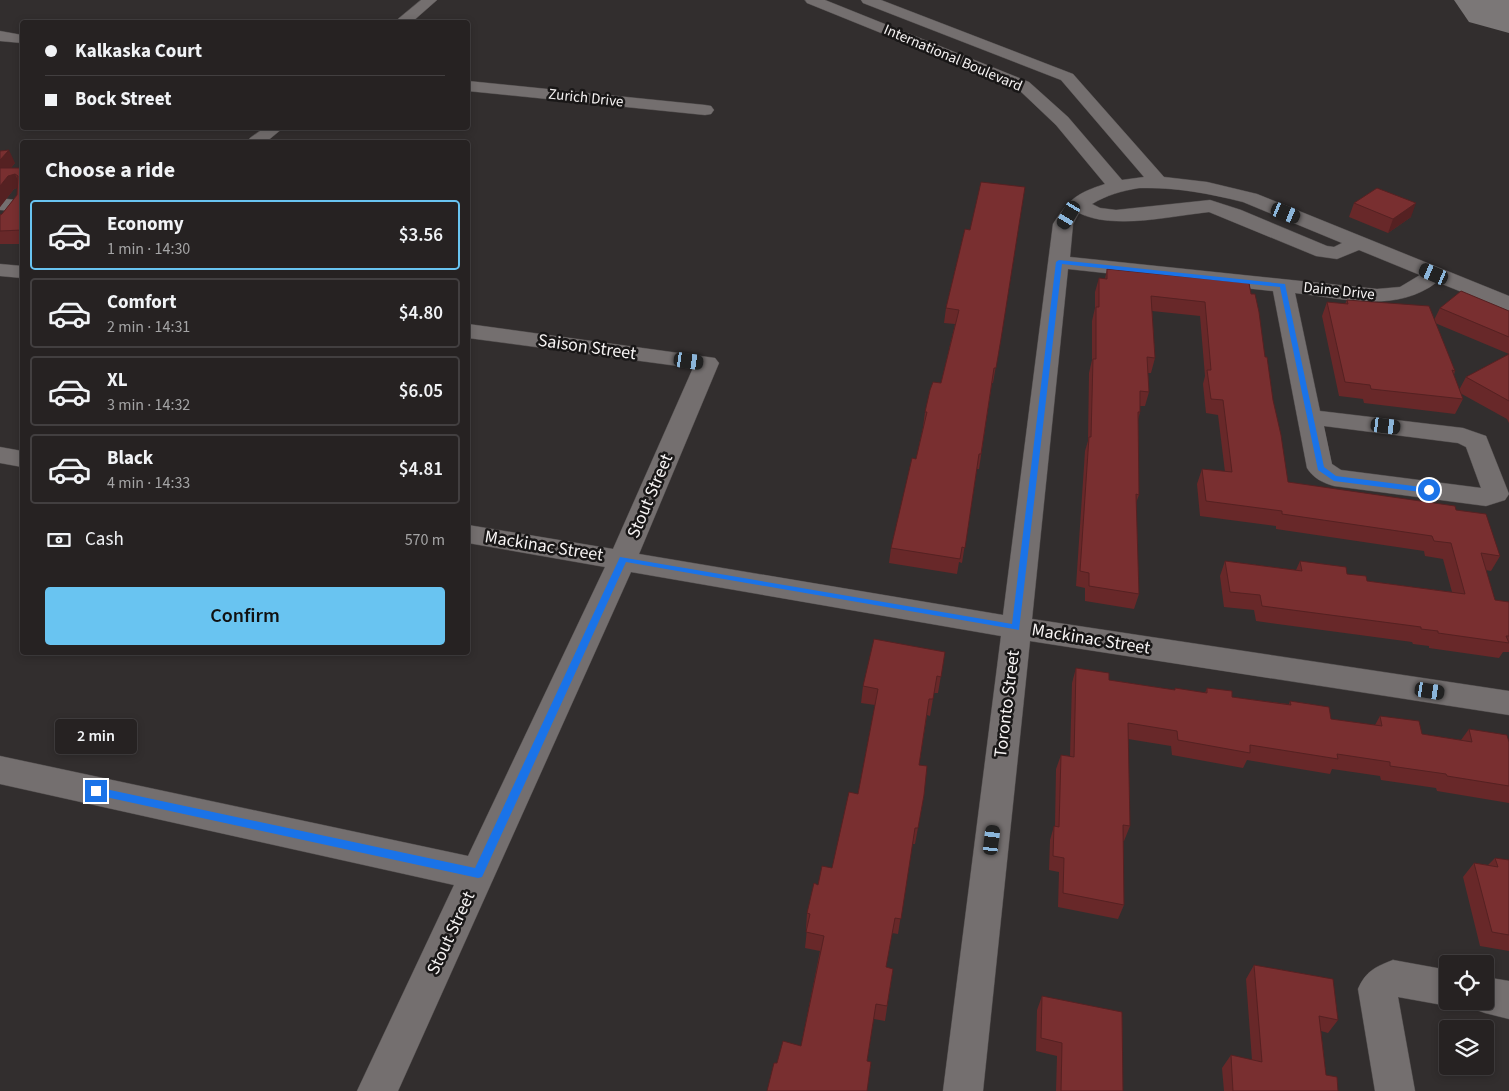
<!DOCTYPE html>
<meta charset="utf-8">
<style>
:root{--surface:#262222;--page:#2e2a2a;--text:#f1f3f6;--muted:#a4a4a5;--line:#423f40;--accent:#69c4f1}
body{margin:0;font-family:"Source Sans 3",sans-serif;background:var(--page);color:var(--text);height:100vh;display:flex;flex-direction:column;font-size:19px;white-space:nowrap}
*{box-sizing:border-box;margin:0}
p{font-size:16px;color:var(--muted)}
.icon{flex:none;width:28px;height:28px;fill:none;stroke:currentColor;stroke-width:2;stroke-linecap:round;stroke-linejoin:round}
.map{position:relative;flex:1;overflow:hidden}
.drawer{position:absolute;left:20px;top:140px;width:450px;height:515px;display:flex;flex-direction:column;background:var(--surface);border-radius:5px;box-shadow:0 2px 8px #0003,0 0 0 1px var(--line)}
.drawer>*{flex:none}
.hud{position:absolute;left:20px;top:20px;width:450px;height:110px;border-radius:5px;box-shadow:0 2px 8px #0003,0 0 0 1px var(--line);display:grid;align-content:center;height:110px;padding:0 25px;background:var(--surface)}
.controls{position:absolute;left:1439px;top:955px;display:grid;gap:10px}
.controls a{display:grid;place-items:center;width:55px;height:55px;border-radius:5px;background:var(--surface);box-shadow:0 2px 8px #0003,0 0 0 1px var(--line);font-size:25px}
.end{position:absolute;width:22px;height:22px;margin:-11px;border:6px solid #1a73e8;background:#fff;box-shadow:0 0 0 2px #fff}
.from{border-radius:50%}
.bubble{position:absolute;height:35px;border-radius:5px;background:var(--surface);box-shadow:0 2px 8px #0003,0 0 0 1px var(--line);font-size:16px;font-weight:600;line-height:35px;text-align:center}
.car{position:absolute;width:15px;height:30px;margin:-15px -8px;border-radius:6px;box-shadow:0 0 4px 1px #0007;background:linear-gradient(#222 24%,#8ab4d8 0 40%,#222 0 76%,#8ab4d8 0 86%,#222 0)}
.hud b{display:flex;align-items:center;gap:18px;height:48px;font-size:19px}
.hud b+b{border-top:1px solid var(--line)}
.hud i{width:12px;height:12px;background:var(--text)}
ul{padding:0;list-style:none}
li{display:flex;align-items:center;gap:15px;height:70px;margin:0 10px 8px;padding:0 15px;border:2px solid var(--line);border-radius:5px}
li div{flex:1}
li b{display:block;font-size:19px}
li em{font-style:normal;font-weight:600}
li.active{border-color:var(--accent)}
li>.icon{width:45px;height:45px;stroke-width:1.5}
h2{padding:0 25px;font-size:22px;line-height:60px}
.pay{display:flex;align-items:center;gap:12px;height:55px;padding:0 25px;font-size:19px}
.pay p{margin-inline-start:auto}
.action{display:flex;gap:10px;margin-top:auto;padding:10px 25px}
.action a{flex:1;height:58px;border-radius:5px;background:var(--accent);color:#111;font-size:20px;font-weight:600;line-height:58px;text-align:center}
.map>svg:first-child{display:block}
</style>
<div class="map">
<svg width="1509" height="1091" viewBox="0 0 1509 1091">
<rect width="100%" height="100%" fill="#322e2e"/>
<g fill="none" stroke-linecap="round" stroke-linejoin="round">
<polygon fill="#7b7777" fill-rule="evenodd" points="1454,0 1509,0 1509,33 1469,22"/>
<defs>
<g id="minor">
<polygon points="421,0 437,0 412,22 396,22 398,19"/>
<path d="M805,0H825L1029,82L1068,117L1122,180L1144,177L1061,80L863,3L861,0H881L1073,74L1164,177L1207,182L1257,194L1509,296V311L1437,282C1396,314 1342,298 1295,293L1320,411L1463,428L1486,436L1509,494L1505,500L1486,506L1334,486C1323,483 1313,478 1307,468L1273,291L1068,269L1032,619L1509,691V715L1030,641L983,1091H943L1001,636L631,572L398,1091H357L454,885L0,784V756L468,856L605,567L468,543V525L613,549L693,368L468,338V324L715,358L719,363L639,554L1003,615L1053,224C1069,199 1077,193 1105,184L1056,125L1017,88L807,3ZM1139,188C1175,187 1208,193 1243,202L1342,243L1334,247L1327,246L1241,210L1210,200L1116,210L1100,208L1092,204C1107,195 1121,191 1139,188ZM1209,212L1316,256L1337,259L1359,250L1420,275L1400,287L1377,289L1070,257L1073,224L1079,213C1113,230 1171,216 1209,212ZM1324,426L1458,443L1466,447L1481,488L1341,470L1332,464Z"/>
<polygon points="0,31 22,35 22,43 0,41"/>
<polygon points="468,81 705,105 711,106 714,110 711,114 705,115 468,91"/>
<polygon points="264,128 283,128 266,142 247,142 250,138"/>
<polygon points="0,198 22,201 22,208 15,211 0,210"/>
<polygon points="0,264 22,266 22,278 0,276"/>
<polygon points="0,447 22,451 22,467 0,463"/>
<path d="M1393,960L1448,970V1001H1461L1448,1006L1398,997L1415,1091H1375L1358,989C1366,971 1375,967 1393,960Z"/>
<polygon points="1485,977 1509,981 1509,1019 1485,1013 1471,1008 1469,1001 1485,1001"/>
</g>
</defs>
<use href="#minor" stroke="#4f4b4b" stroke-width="1"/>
<use href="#minor" fill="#746f6f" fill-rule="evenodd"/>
</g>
<g fill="#682829" fill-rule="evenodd">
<polygon points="0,151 15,163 11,168 22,168 22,244 0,244 0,215 2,214 17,195 17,188 14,189 0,207"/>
<polygon points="1354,203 1411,217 1388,233 1349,217"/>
<polygon points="965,229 998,354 993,383 992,383 979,469 977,469 962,563 959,562 957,574 889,563 891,548 916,459 923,427 925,412 941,383 955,324 944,323 946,308"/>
<polygon points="1107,269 1249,283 1265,357 1288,482 1456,510 1500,556 1491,571 1486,570 1495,600 1509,602 1509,652 1503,652 1499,658 1429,648 1429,646 1413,644 1412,642 1256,621 1254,610 1224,607 1220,576 1225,561 1296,570 1300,561 1347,574 1367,581 1452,592 1443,559 1425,556 1424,551 1276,529 1276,526 1200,516 1197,484 1202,469 1225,472 1218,415 1206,413 1203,384 1205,376 1200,316 1152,311 1155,358 1151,373 1148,373 1149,392 1145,406 1140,406 1140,412 1138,420 1139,495 1136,503 1139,594 1134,609 1085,601 1085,588 1076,586 1085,451 1088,441 1089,373 1092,360 1092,321 1095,308 1095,292 1099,278 1105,279"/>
<path d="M1347,300L1434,320L1440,308L1509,311V423L1507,419L1460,393L1463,399L1455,414L1364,403L1363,399L1339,396L1322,316L1327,302L1345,304ZM1435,323L1509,354L1466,377L1459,390L1454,375L1455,371Z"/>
<polygon points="945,652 938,693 934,693 930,716 927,715 919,765 924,795 915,844 912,844 898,934 892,933 886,967 893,969 885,1021 874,1019 777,1063 801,1046 820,951 805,948 807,929 806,929 807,913 818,885 832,868 858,794 875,705 861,703 863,686"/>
<polygon points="1076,668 1109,680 1175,690 1175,688 1205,693 1207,688 1232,697 1289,704 1290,701 1331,719 1375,725 1380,716 1422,734 1461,740 1469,729 1509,742 1509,803 1437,791 1436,788 1381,780 1380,776 1332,769 1330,774 1247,760 1243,768 1172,755 1171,746 1128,739 1130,826 1124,841 1123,841 1124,905 1118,919 1058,907 1059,872 1049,870 1050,840 1054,826 1055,826 1056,769 1061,755 1070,756 1072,683"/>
<polygon points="1495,858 1509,860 1509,951 1480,946 1463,877 1474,863 1488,865"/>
<polygon points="1254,965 1338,1020 1328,1033 1321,1031 1326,1075 1338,1091 1224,1091 1222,1068 1231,1055 1252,1060 1246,979"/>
<polygon points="1042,996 1123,1091 1056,1091 1057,1056 1036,1051 1037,1010"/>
</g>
<g fill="#552122">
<polygon points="9,150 15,163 0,180 0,160"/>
<polygon points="15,174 21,187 14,189 0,207 0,186 8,176"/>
<polygon points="1416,203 1411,217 1388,233 1393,219"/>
</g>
<g fill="#792f30" stroke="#552122">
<polygon points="9,150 0,160 0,151"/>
<polygon points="0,168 22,168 22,230 0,231 0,215 2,214 17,195 18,176 15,174 8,176 0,186"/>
<polygon points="981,182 1025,187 1001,339 996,368 994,368 981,454 979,454 965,548 962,547 960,559 891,548 912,458 916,459 927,412 925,412 930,390 933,382 941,383 959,310 946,308 965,229 970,230"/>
<polygon points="1377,188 1416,203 1393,219 1354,203"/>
<polygon points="1107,269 1249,283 1251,294 1255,294 1259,312 1265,357 1267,357 1273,400 1281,435 1288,482 1455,506 1456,510 1486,514 1500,556 1481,553 1495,600 1509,602 1509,636 1506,636 1509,643 1438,633 1438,631 1421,629 1421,627 1262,606 1260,595 1230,592 1225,561 1302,571 1300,561 1346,567 1347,574 1366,576 1367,581 1465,594 1451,543 1434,541 1432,536 1282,514 1282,511 1206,501 1202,469 1232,472 1223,400 1211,399 1207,370 1211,370 1205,302 1151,296 1155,358 1147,357 1149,392 1140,391 1140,412 1138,412 1139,495 1136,494 1139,594 1089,586 1089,573 1080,571 1089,437 1091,437 1093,359 1096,359 1096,307 1099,307 1099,278 1107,279"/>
<polygon points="1461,291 1509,311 1509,337 1440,308"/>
<polygon points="1347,300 1429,306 1455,371 1452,370 1463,399 1371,389 1370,385 1345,382 1327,302 1348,304"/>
<polygon points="1509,354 1509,401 1466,377"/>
<polygon points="874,639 945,652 941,677 937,676 933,699 929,699 919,765 927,766 924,795 918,828 915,828 901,919 895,918 886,967 893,969 887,1006 876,1004 867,1061 871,1062 867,1091 767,1091 774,1063 777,1063 783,1041 801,1046 824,936 806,932 810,914 807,913 814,883 818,885 822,866 832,868 849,792 858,794 878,689 863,686"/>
<polygon points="1076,668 1109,673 1109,680 1175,690 1175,688 1207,693 1207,688 1232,691 1232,697 1291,705 1290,701 1329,707 1331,719 1382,726 1380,716 1419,721 1422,734 1472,742 1469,729 1507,735 1509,742 1509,786 1447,776 1446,774 1390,766 1390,762 1337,754 1338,759 1250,745 1250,753 1178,740 1177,731 1128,723 1130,826 1123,825 1124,905 1063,893 1064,858 1053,856 1054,826 1059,827 1061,755 1074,757"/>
<polygon points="1495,858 1509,860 1509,935 1492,932 1474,863 1498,867"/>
<polygon points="1254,965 1333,979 1338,1020 1319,1016 1326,1075 1337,1077 1338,1091 1233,1091 1231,1055 1262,1062"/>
<polygon points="1042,996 1122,1012 1123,1091 1061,1091 1062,1043 1041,1038"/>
</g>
<polygon fill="#1a73e8" points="1059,260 1285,284 1324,467 1336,476 1429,488 1433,490 1429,493 1334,481 1318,470 1280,287 1062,264 1019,630 626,562 482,877 478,878 92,794 91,791 96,787 475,868 620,557 1012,624 1056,262"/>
<g text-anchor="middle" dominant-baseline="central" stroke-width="5" stroke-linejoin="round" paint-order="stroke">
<g font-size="15" fill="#f6f3f3" stroke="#191717">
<text transform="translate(953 58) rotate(23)">International Boulevard</text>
<text transform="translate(586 98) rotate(6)">Zurich Drive</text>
<text transform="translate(1339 291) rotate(6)">Daine Drive</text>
</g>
<g font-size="18" fill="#f6f3f3" stroke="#191717">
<text transform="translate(587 347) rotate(8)">Saison Street</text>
<text transform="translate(650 496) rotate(-67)">Stout Street</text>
<text transform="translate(544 546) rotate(9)">Mackinac Street</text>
<text transform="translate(1091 639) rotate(9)">Mackinac Street</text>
<text transform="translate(1007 704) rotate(-83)">Toronto Street</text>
<text transform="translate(451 933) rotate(-65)">Stout Street</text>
</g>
</g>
</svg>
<div class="controls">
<a><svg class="icon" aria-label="locate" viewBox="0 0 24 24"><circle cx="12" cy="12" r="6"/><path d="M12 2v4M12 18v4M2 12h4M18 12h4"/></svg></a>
<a><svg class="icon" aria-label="layers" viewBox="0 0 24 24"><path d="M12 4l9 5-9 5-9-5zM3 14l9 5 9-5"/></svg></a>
</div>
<i class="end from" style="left:1429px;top:490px"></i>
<i class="end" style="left:96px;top:791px"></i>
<div class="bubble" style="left:55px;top:719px;width:82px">2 min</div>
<i class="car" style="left:1286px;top:213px;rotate:112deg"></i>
<i class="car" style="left:1069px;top:215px;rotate:211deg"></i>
<i class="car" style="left:1434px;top:274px;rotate:293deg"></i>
<i class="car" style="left:689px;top:361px;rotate:98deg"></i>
<i class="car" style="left:1386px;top:426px;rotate:97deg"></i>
<i class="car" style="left:1430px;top:691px;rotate:99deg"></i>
<i class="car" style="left:992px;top:840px;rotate:7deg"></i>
<div class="hud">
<b><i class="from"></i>Kalkaska Court</b>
<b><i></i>Bock Street</b>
</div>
<section class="drawer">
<h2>Choose a ride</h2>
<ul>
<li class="active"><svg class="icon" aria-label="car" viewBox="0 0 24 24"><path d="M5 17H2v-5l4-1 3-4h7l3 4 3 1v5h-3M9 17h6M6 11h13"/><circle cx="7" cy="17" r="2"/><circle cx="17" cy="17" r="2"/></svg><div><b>Economy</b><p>1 min · 14:30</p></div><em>$3.56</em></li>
<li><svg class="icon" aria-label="car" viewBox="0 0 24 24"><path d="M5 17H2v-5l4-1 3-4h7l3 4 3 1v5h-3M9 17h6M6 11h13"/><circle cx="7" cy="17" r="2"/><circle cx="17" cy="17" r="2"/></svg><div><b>Comfort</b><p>2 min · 14:31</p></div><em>$4.80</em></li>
<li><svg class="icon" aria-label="car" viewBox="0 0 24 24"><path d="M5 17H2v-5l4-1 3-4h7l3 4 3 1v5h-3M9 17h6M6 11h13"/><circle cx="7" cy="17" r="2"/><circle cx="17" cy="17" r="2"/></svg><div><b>XL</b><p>3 min · 14:32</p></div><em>$6.05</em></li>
<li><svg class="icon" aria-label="car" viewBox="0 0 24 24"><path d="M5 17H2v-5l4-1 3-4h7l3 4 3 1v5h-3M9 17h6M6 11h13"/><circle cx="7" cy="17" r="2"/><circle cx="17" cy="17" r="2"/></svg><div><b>Black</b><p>4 min · 14:33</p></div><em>$4.81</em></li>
</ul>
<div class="pay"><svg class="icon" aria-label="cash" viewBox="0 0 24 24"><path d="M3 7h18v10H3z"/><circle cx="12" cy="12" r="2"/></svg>Cash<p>570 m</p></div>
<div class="action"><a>Confirm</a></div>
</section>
</div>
